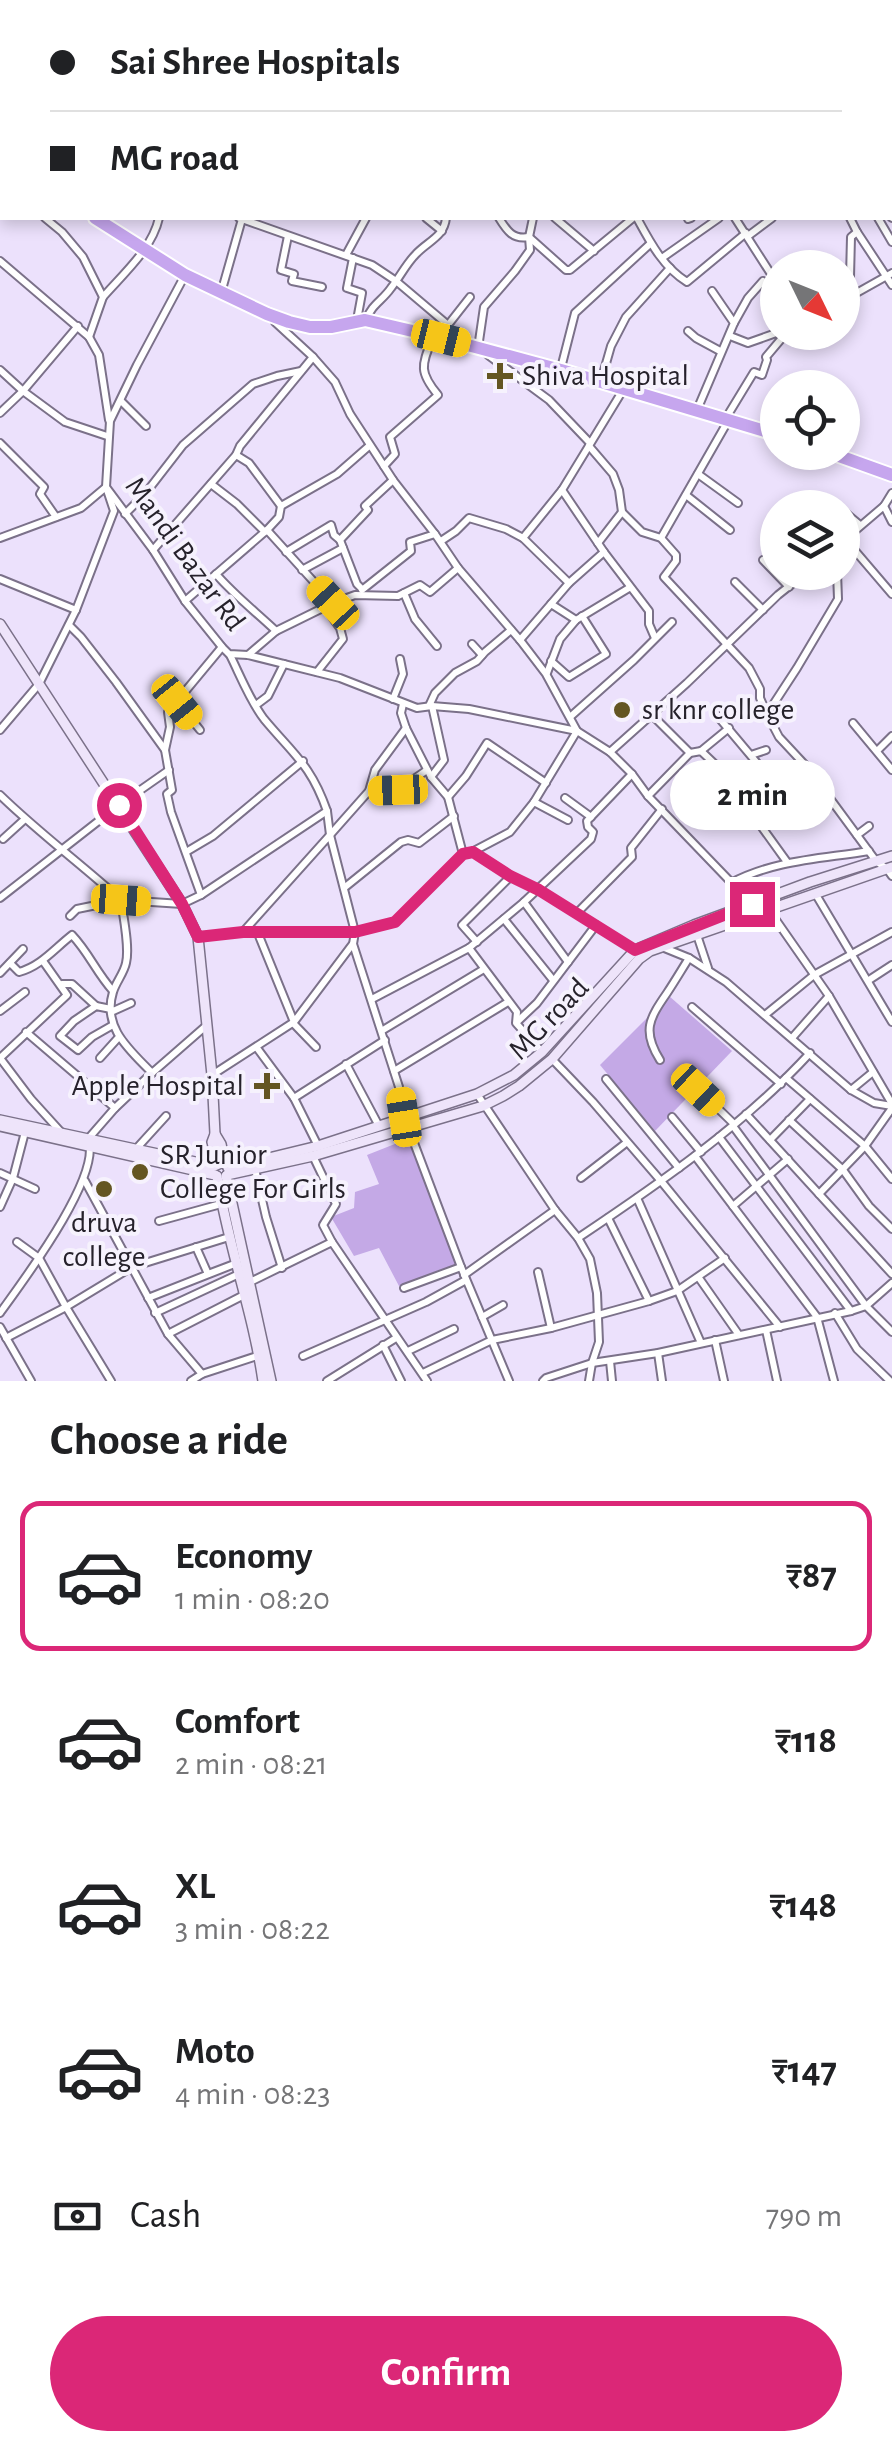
<!DOCTYPE html>
<meta charset="utf-8">
<style>
:root{--surface:#fff;--page:#f6f6f6;--text:#202124;--muted:#757577;--line:#e0e0e0;--accent:#db2777}
body{margin:0;font-family:"Alegreya Sans",sans-serif;background:var(--page);color:var(--text);height:100vh;display:flex;flex-direction:column;font-size:38px;white-space:nowrap}
*{box-sizing:border-box;margin:0}
p{font-size:32px;color:var(--muted)}
.icon{flex:none;width:55px;height:55px;fill:none;stroke:currentColor;stroke-width:2;stroke-linecap:round;stroke-linejoin:round}
.map{position:relative;height:1381px;overflow:hidden}
.drawer{display:flex;flex-direction:column;background:var(--surface);flex:1}
.drawer>*{flex:none}
.hud{position:absolute;left:0px;top:0px;width:892px;height:220px;box-shadow:0 5px 15px #0003;display:grid;align-content:center;height:220px;padding:0 50px;background:var(--surface)}
.needle{width:65px;rotate:133deg}
.fabs{position:absolute;left:760px;top:250px;display:grid;gap:20px}
.fabs a{display:grid;place-items:center;width:100px;height:100px;border-radius:50%;background:var(--surface);box-shadow:0 5px 15px #0003;font-size:50px}
.end{position:absolute;width:45px;height:45px;margin:-22px;border:12px solid #db2777;background:#fff;box-shadow:0 0 0 5px #fff}
.from{border-radius:50%}
.bubble{position:absolute;height:70px;border-radius:35px;background:var(--surface);box-shadow:0 5px 15px #0003;font-size:32px;font-weight:700;line-height:70px;text-align:center}
.car{position:absolute;width:30px;height:60px;margin:-30px -15px;border-radius:12px;box-shadow:0 0 8px 2px #0007;background:linear-gradient(#f5c518 24%,#345 0 40%,#f5c518 0 76%,#345 0 86%,#f5c518 0)}
.hud b{display:flex;align-items:center;gap:35px;height:95px;font-size:38px}
.hud b+b{border-top:2px solid var(--line)}
.hud i{width:25px;height:25px;background:var(--text)}
ul{padding:0;list-style:none}
li{display:flex;align-items:center;gap:30px;height:150px;margin:0 20px 15px;padding:0 30px;border:5px solid transparent;border-radius:20px}
li div{flex:1}
li b{display:block;font-size:38px}
li em{font-style:normal;font-weight:700}
li.current{border-color:var(--accent)}
li>.icon{width:90px;height:90px;stroke-width:1.5}
h2{padding:0 50px;font-size:45px;line-height:120px}
.pay{display:flex;align-items:center;gap:25px;height:110px;padding:0 50px;font-size:38px}
.pay p{margin-inline-start:auto}
.primary-button{display:flex;gap:20px;margin-top:auto;padding:20px 50px}
.primary-button a{flex:1;height:115px;border-radius:60px;background:var(--accent);color:#fff;font-size:40px;font-weight:700;line-height:115px;text-align:center}
.map>svg:first-child{display:block}
</style>
<div class="map">
<svg width="892" height="1381" viewBox="0 0 892 1381">
<rect width="100%" height="100%" fill="#ece1fc"/>
<g fill="#c4a9e6">
<polygon points="669,996 732,1051 655,1131 600,1065"/>
<polygon points="410,1138 458,1268 399,1286 379,1248 354,1256 331,1217 354,1208 355,1192 379,1184 367,1155"/>
</g>
<g fill="none" stroke-linecap="round" stroke-linejoin="round">
<defs>
<g id="street">
<polyline points="137,0 141,2"/>
<polyline points="681,0 685,2"/>
<polyline points="694,0 698,2"/>
<polyline points="57,2 60,2"/>
<polyline points="94,2 96,0"/>
<polyline points="238,2 238,0"/>
<polyline points="288,2 289,0"/>
<polyline points="317,2 319,0"/>
<polyline points="349,2 350,0"/>
<polyline points="380,2 382,0"/>
<polyline points="408,2 410,0"/>
<polyline points="544,2 546,0"/>
<polyline points="0,21 2,23"/>
<polyline points="0,82 2,79"/>
<polyline points="890,155 892,154"/>
<polyline points="890,169 892,171"/>
<polyline points="0,190 2,191"/>
<polyline points="890,197 892,199"/>
<polyline points="890,216 892,218"/>
<polyline points="45,218 62,232 83,257 103,297 89,337"/>
<polyline points="239,218 372,265 396,281 448,325"/>
<polyline points="426,218 442,231"/>
<path d="M499,218C507,231 513,240 529,237L566,270H570L633,218"/>
<polyline points="555,218 594,251"/>
<path d="M637,218C650,242 663,267 687,282L746,233"/>
<polyline points="735,218 778,285"/>
<polyline points="850,218 857,232 892,285"/>
<polyline points="878,218 892,242"/>
<polyline points="688,219 691,218"/>
<polyline points="288,236 281,270 294,274 292,281 322,287"/>
<polyline points="748,236 772,218"/>
<polyline points="346,255 366,218"/>
<polyline points="353,258 347,288 362,293 357,320"/>
<polyline points="662,258 719,218"/>
<polyline points="0,261 89,337 99,355 109,420"/>
<polyline points="809,263 812,268"/>
<polyline points="185,275 137,365 110,421 106,487 153,550 185,601 222,647 229,654 248,655 340,678 417,708 432,706 469,709 577,731"/>
<polyline points="221,293 242,219"/>
<path d="M103,297C124,273 152,249 159,218"/>
<polyline points="846,299 850,277 851,237 857,232"/>
<polyline points="844,300 892,273"/>
<path d="M366,320C372,304 382,301 391,288C400,277 406,264 416,254C428,241 444,237 446,218"/>
<polyline points="275,322 313,357 335,382 350,414 393,480 435,534 458,568 520,640 546,674 577,731 610,752 632,774 648,796 751,903"/>
<polyline points="734,323 748,298 763,281"/>
<polyline points="688,331 696,338 720,351"/>
<polyline points="730,336 748,343 779,332"/>
<polyline points="442,337 448,325 470,297"/>
<polyline points="478,348 484,307 515,271 530,250 529,237 533,218"/>
<polyline points="488,355 549,400 590,443"/>
<polyline points="561,368 575,313 650,244"/>
<polyline points="0,370 23,391 65,422 107,436"/>
<polyline points="601,381 611,346 626,317 670,268"/>
<polyline points="121,401 146,426"/>
<polyline points="697,410 734,323 712,291"/>
<polyline points="0,413 23,391 78,326"/>
<polyline points="726,418 754,372 762,375 767,360 766,357 782,338 782,332"/>
<polyline points="0,443 44,487 40,494 56,517"/>
<polyline points="589,446 613,474 619,490 622,512 642,532 661,538 676,555 676,561 664,577 749,668 760,689 760,698 767,714 779,737 806,766 876,861 887,869 892,876"/>
<polyline points="236,455 249,463 281,506"/>
<path d="M384,466L395,454L390,437L438,395C418,371 422,365 433,337"/>
<polyline points="698,474 738,503"/>
<polyline points="211,484 237,504 265,532"/>
<polyline points="686,495 730,530"/>
<polyline points="884,506 892,522"/>
<polyline points="842,510 860,525"/>
<polyline points="125,514 145,494 183,445 253,384 277,376 301,371"/>
<polyline points="267,530 333,603"/>
<polyline points="0,538 81,508 106,487 114,511 76,610 39,684 0,730"/>
<polyline points="523,538 562,490 623,390"/>
<polyline points="661,538 728,421"/>
<polyline points="845,539 892,594"/>
<polyline points="441,541 456,531 469,518 506,529 523,538 569,583"/>
<polyline points="843,541 884,506 892,493"/>
<polyline points="598,543 622,512"/>
<polyline points="153,550 236,455 240,446 313,357"/>
<polyline points="286,552 331,525 334,535 340,540"/>
<polyline points="604,552 649,611 649,624 655,638"/>
<polyline points="763,560 789,587"/>
<polyline points="302,570 343,548"/>
<path d="M216,574C234,595 256,612 276,631"/>
<polyline points="0,579 76,610"/>
<polyline points="735,582 763,610"/>
<polyline points="362,589 357,584 340,540 368,510 365,506 393,480"/>
<polyline points="362,590 411,551 410,542 435,534"/>
<polyline points="404,593 415,619 437,646"/>
<polyline points="185,601 267,530 279,517 281,506 337,474 369,446"/>
<polyline points="551,604 576,620"/>
<polyline points="69,625 81,637 116,682 165,750 172,790 167,794 171,812 201,895 182,904 121,900 77,909 70,916"/>
<polyline points="520,640 569,583 604,552 562,490"/>
<polyline points="472,644 482,655"/>
<polyline points="248,655 276,631 333,603 355,595 398,596 420,585 430,592 458,568"/>
<polyline points="551,661 569,677 606,654 582,616"/>
<polyline points="317,672 343,639 340,628 325,607"/>
<polyline points="547,673 560,639 576,620 629,588"/>
<polyline points="393,699 403,674 400,659"/>
<polyline points="177,701 200,730"/>
<polyline points="256,705 268,696 284,664"/>
<polyline points="429,706 435,693 455,673 477,661 485,652 511,630"/>
<polyline points="715,713 778,788"/>
<polyline points="767,714 797,668 838,599 837,572"/>
<polyline points="652,715 690,753"/>
<polyline points="570,717 634,660 672,622"/>
<polyline points="853,723 892,770"/>
<polyline points="165,750 170,727 168,712 222,647"/>
<polyline points="701,751 729,728"/>
<polyline points="877,751 892,736"/>
<polyline points="610,752 687,683 778,595 807,572"/>
<polyline points="751,755 766,750"/>
<polyline points="431,777 444,760 432,706"/>
<polyline points="369,791 398,790 427,770"/>
<path d="M0,795C38,832 81,864 121,900C123,916 130,947 126,963C124,973 116,982 113,992C102,1028 130,1050 152,1073L207,1025"/>
<polyline points="648,796 690,753 701,751 720,769 787,862"/>
<polyline points="448,797 466,776 487,743 546,783"/>
<polyline points="565,798 591,817"/>
<polyline points="534,802 568,820"/>
<polyline points="327,811 330,835"/>
<polyline points="750,812 806,766"/>
<polyline points="330,835 369,791 375,770 406,728"/>
<polyline points="857,835 869,826"/>
<polyline points="3,839 25,819"/>
<polyline points="186,852 213,836 303,761"/>
<polyline points="472,852 510,832 534,802 577,731"/>
<polyline points="473,852 511,876 539,890 635,950"/>
<path d="M731,883C774,860 821,859 869,851"/>
<polyline points="344,888 401,842 408,840 419,843 454,816"/>
<polyline points="815,893 892,1022"/>
<path d="M201,895L327,811C311,765 294,755 264,719C250,701 240,675 230,655"/>
<polyline points="0,898 119,805 169,770"/>
<polyline points="524,902 591,839 593,832 588,827 587,821 632,774"/>
<polyline points="769,910 829,996 892,1104"/>
<polyline points="577,913 632,857 631,848 662,809"/>
<polyline points="504,919 553,980"/>
<polyline points="243,932 330,835 355,932 353,944 400,1090 404,1117"/>
<polyline points="697,935 708,968"/>
<polyline points="198,937 243,932 355,932 395,922 463,854 448,797 431,777 406,728 401,713 403,704"/>
<polyline points="477,942 462,925 511,876"/>
<polyline points="662,947 689,958 726,982 851,1090 874,1103 892,1106"/>
<polyline points="469,948 517,1012 516,1023 542,1052"/>
<path d="M10,963L19,972C41,966 54,949 72,935C89,953 96,972 113,991"/>
<polyline points="0,973 23,949"/>
<polyline points="869,980 892,965"/>
<polyline points="62,984 72,984 96,1006"/>
<polyline points="372,999 469,948 524,902 568,962"/>
<polyline points="692,1007 781,1084"/>
<polyline points="111,1009 96,1006 74,1021 60,1036 78,1050 92,1037 113,1025"/>
<polyline points="0,1011 25,992"/>
<polyline points="111,1012 131,1003"/>
<polyline points="765,1015 814,975 892,932"/>
<polyline points="518,1021 537,1003 596,925"/>
<polyline points="294,1022 352,945"/>
<polyline points="293,1023 316,1047"/>
<polyline points="383,1030 484,969"/>
<polyline points="26,1032 115,1108"/>
<polyline points="792,1038 829,996"/>
<polyline points="257,1048 294,1098"/>
<polyline points="0,1058 67,995 43,961"/>
<polyline points="0,1058 31,1099 60,1131"/>
<polyline points="100,1058 118,1038"/>
<polyline points="552,1059 593,1102 661,1181 780,1327"/>
<path d="M660,1060C642,1031 649,1019 667,993C675,981 682,969 689,958"/>
<polyline points="346,1064 379,1126"/>
<polyline points="394,1071 508,1002"/>
<polyline points="212,1075 294,1022 257,931"/>
<polyline points="786,1078 865,1146 892,1179"/>
<polyline points="606,1079 679,1168"/>
<polyline points="698,1089 734,1124"/>
<polyline points="851,1090 873,1072"/>
<polyline points="477,1094 555,1210 578,1238 590,1259 597,1293 599,1342 592,1363 589,1381"/>
<polyline points="746,1114 892,1274"/>
<polyline points="672,1117 701,1152"/>
<polyline points="789,1120 843,1170 869,1206 892,1229"/>
<polyline points="733,1126 866,1306 892,1332"/>
<polyline points="408,1127 461,1267 509,1381"/>
<polyline points="719,1137 851,1311"/>
<polyline points="770,1140 810,1099"/>
<polyline points="318,1146 294,1098 385,1040"/>
<polyline points="136,1149 166,1116"/>
<polyline points="313,1156 336,1204 323,1225 332,1242"/>
<polyline points="695,1156 817,1317 834,1381"/>
<polyline points="255,1169 266,1217 282,1268"/>
<polyline points="0,1173 35,1189"/>
<polyline points="581,1178 626,1143"/>
<polyline points="85,1181 168,1334 202,1374"/>
<polyline points="819,1194 865,1146 892,1108"/>
<polyline points="637,1198 701,1343"/>
<polyline points="733,1206 788,1159"/>
<polyline points="0,1207 13,1178 25,1132"/>
<polyline points="608,1218 649,1301"/>
<polyline points="159,1221 221,1204"/>
<path d="M578,1238C660,1183 743,1126 810,1053"/>
<polyline points="17,1242 39,1258 66,1307 111,1381"/>
<polyline points="538,1272 551,1328"/>
<polyline points="464,1275 555,1210"/>
<polyline points="699,1278 739,1335"/>
<polyline points="250,1282 332,1242 427,1381"/>
<polyline points="404,1288 461,1267"/>
<polyline points="148,1298 237,1263 208,1274 196,1247"/>
<path d="M0,1313C23,1281 103,1175 88,1139L115,1108L152,1073"/>
<polyline points="155,1313 239,1274"/>
<polyline points="835,1313 857,1349 890,1381"/>
<polyline points="482,1317 503,1305"/>
<polyline points="0,1327 31,1381"/>
<polyline points="766,1330 777,1381"/>
<polyline points="168,1334 244,1295"/>
<polyline points="6,1338 66,1307 132,1267 229,1237"/>
<polyline points="715,1340 724,1381"/>
<polyline points="383,1345 401,1381"/>
<polyline points="408,1351 454,1329"/>
<polyline points="658,1353 662,1381"/>
<polyline points="303,1356 426,1302 466,1280"/>
<polyline points="610,1361 612,1381"/>
<polyline points="423,1373 492,1340 551,1328 649,1301 677,1291 725,1258"/>
<polyline points="191,1381 202,1374 260,1355"/>
<polyline points="327,1381 396,1338"/>
<polyline points="543,1381 546,1378 592,1363 658,1353 851,1311 866,1306 892,1283"/>
</g>
<g id="secondary">
<polyline points="0,624 182,904 198,937 212,1075 215,1134 212,1142 217,1163"/>
<polyline points="0,1120 214,1166 221,1163"/>
<polyline points="0,1126 215,1175"/>
<polyline points="215,1134 221,1144 225,1164"/>
<polyline points="228,1168 318,1146 477,1094 514,1075 542,1052 635,950 694,925 810,882 892,856"/>
<polyline points="227,1175 313,1156 483,1106 503,1096 519,1086 552,1059 639,959 650,951 892,867"/>
<path d="M217,1176C228,1246 253,1311 263,1381"/>
<polyline points="226,1176 271,1381"/>
</g>
<g id="highway">
<polyline points="0,147 2,148"/>
<polyline points="95,218 185,275 267,314 289,322 310,327 331,327 365,320 434,336 561,370 778,435"/>
<polyline points="828,452 892,475"/>
</g>
</defs>
<use href="#street" stroke="#7b7189" stroke-width="10"/>
<use href="#secondary" stroke="#7b7189" stroke-width="12"/>
<use href="#highway" stroke="#fff" stroke-width="16"/>
<use href="#street" stroke="#fff" stroke-width="6"/>
<use href="#secondary" stroke="#eee4fa" stroke-width="9"/>
<use href="#highway" stroke="#c6a6ee" stroke-width="12"/>
</g>
<g fill="none" stroke-linecap="round" stroke-linejoin="round">
<polyline stroke="#db2777" stroke-width="12" points="119,805 182,904 198,937 243,932 355,932 395,922 463,854 473,852 510,876 539,890 635,950 752,904"/>
</g>
<g fill="#645622" stroke="#f6f2fd" stroke-width="4">
<path d="M495 361h10v10h10v10h-10v10h-10v-10h-10v-10h10z"/>
<circle cx="622" cy="710" r="10"/>
<path d="M262 1071h10v10h10v10h-10v10h-10v-10h-10v-10h10z"/>
<circle cx="140" cy="1172" r="10"/>
<circle cx="104" cy="1189" r="10"/>
</g>
<g text-anchor="middle" dominant-baseline="central" stroke-width="8" stroke-linejoin="round" paint-order="stroke">
<g font-size="30" fill="#26222b" stroke="#f6f2fd" text-anchor="start">
<text x="522" y="376">Shiva Hospital</text>
<text x="642" y="710">sr knr college</text>
<text x="244" y="1086" text-anchor="end">Apple Hospital</text>
<text x="160" y="1155">SR Junior<tspan x="160" dy="34">College For Girls</tspan></text>
<text x="104" y="1223" text-anchor="middle">druva<tspan x="104" dy="34">college</tspan></text>
</g>
<g font-size="30" fill="#26222b" stroke="#f6f2fd">
<text transform="translate(185 554) rotate(54)">Mandi Bazar Rd</text>
<text transform="translate(549 1019) rotate(-46)">MG road</text>
</g>
</g>
</svg>
<div class="fabs">
<a><svg class="needle" viewBox="-14 -14 28 28"><path d="M0-13l5 13h-10z" fill="#e53935"/><path d="M0 13l5-13h-10z" fill="#757577"/></svg></a>
<a><svg class="icon" aria-label="locate" viewBox="0 0 24 24"><circle cx="12" cy="12" r="6"/><path d="M12 2v4M12 18v4M2 12h4M18 12h4"/></svg></a>
<a><svg class="icon" aria-label="layers" viewBox="0 0 24 24"><path d="M12 4l9 5-9 5-9-5zM3 14l9 5 9-5"/></svg></a>
</div>
<i class="end from" style="left:119px;top:805px"></i>
<i class="end" style="left:752px;top:904px"></i>
<div class="bubble" style="left:670px;top:760px;width:165px">2 min</div>
<i class="car" style="left:441px;top:338px;rotate:104deg"></i>
<i class="car" style="left:333px;top:603px;rotate:317deg"></i>
<i class="car" style="left:177px;top:702px;rotate:141deg"></i>
<i class="car" style="left:398px;top:790px;rotate:268deg"></i>
<i class="car" style="left:121px;top:900px;rotate:94deg"></i>
<i class="car" style="left:698px;top:1090px;rotate:133deg"></i>
<i class="car" style="left:404px;top:1117px;rotate:351deg"></i>
<div class="hud">
<b><i class="from"></i>Sai Shree Hospitals</b>
<b><i></i>MG road</b>
</div>
</div>
<section class="drawer">
<h2>Choose a ride</h2>
<ul>
<li class="current"><svg class="icon" aria-label="car" viewBox="0 0 24 24"><path d="M5 17H2v-5l4-1 3-4h7l3 4 3 1v5h-3M9 17h6M6 11h13"/><circle cx="7" cy="17" r="2"/><circle cx="17" cy="17" r="2"/></svg><div><b>Economy</b><p>1 min · 08:20</p></div><em>₹87</em></li>
<li><svg class="icon" aria-label="car" viewBox="0 0 24 24"><path d="M5 17H2v-5l4-1 3-4h7l3 4 3 1v5h-3M9 17h6M6 11h13"/><circle cx="7" cy="17" r="2"/><circle cx="17" cy="17" r="2"/></svg><div><b>Comfort</b><p>2 min · 08:21</p></div><em>₹118</em></li>
<li><svg class="icon" aria-label="car" viewBox="0 0 24 24"><path d="M5 17H2v-5l4-1 3-4h7l3 4 3 1v5h-3M9 17h6M6 11h13"/><circle cx="7" cy="17" r="2"/><circle cx="17" cy="17" r="2"/></svg><div><b>XL</b><p>3 min · 08:22</p></div><em>₹148</em></li>
<li><svg class="icon" aria-label="car" viewBox="0 0 24 24"><path d="M5 17H2v-5l4-1 3-4h7l3 4 3 1v5h-3M9 17h6M6 11h13"/><circle cx="7" cy="17" r="2"/><circle cx="17" cy="17" r="2"/></svg><div><b>Moto</b><p>4 min · 08:23</p></div><em>₹147</em></li>
</ul>
<div class="pay"><svg class="icon" aria-label="cash" viewBox="0 0 24 24"><path d="M3 7h18v10H3z"/><circle cx="12" cy="12" r="2"/></svg>Cash<p>790 m</p></div>
<div class="primary-button"><a>Confirm</a></div>
</section>
